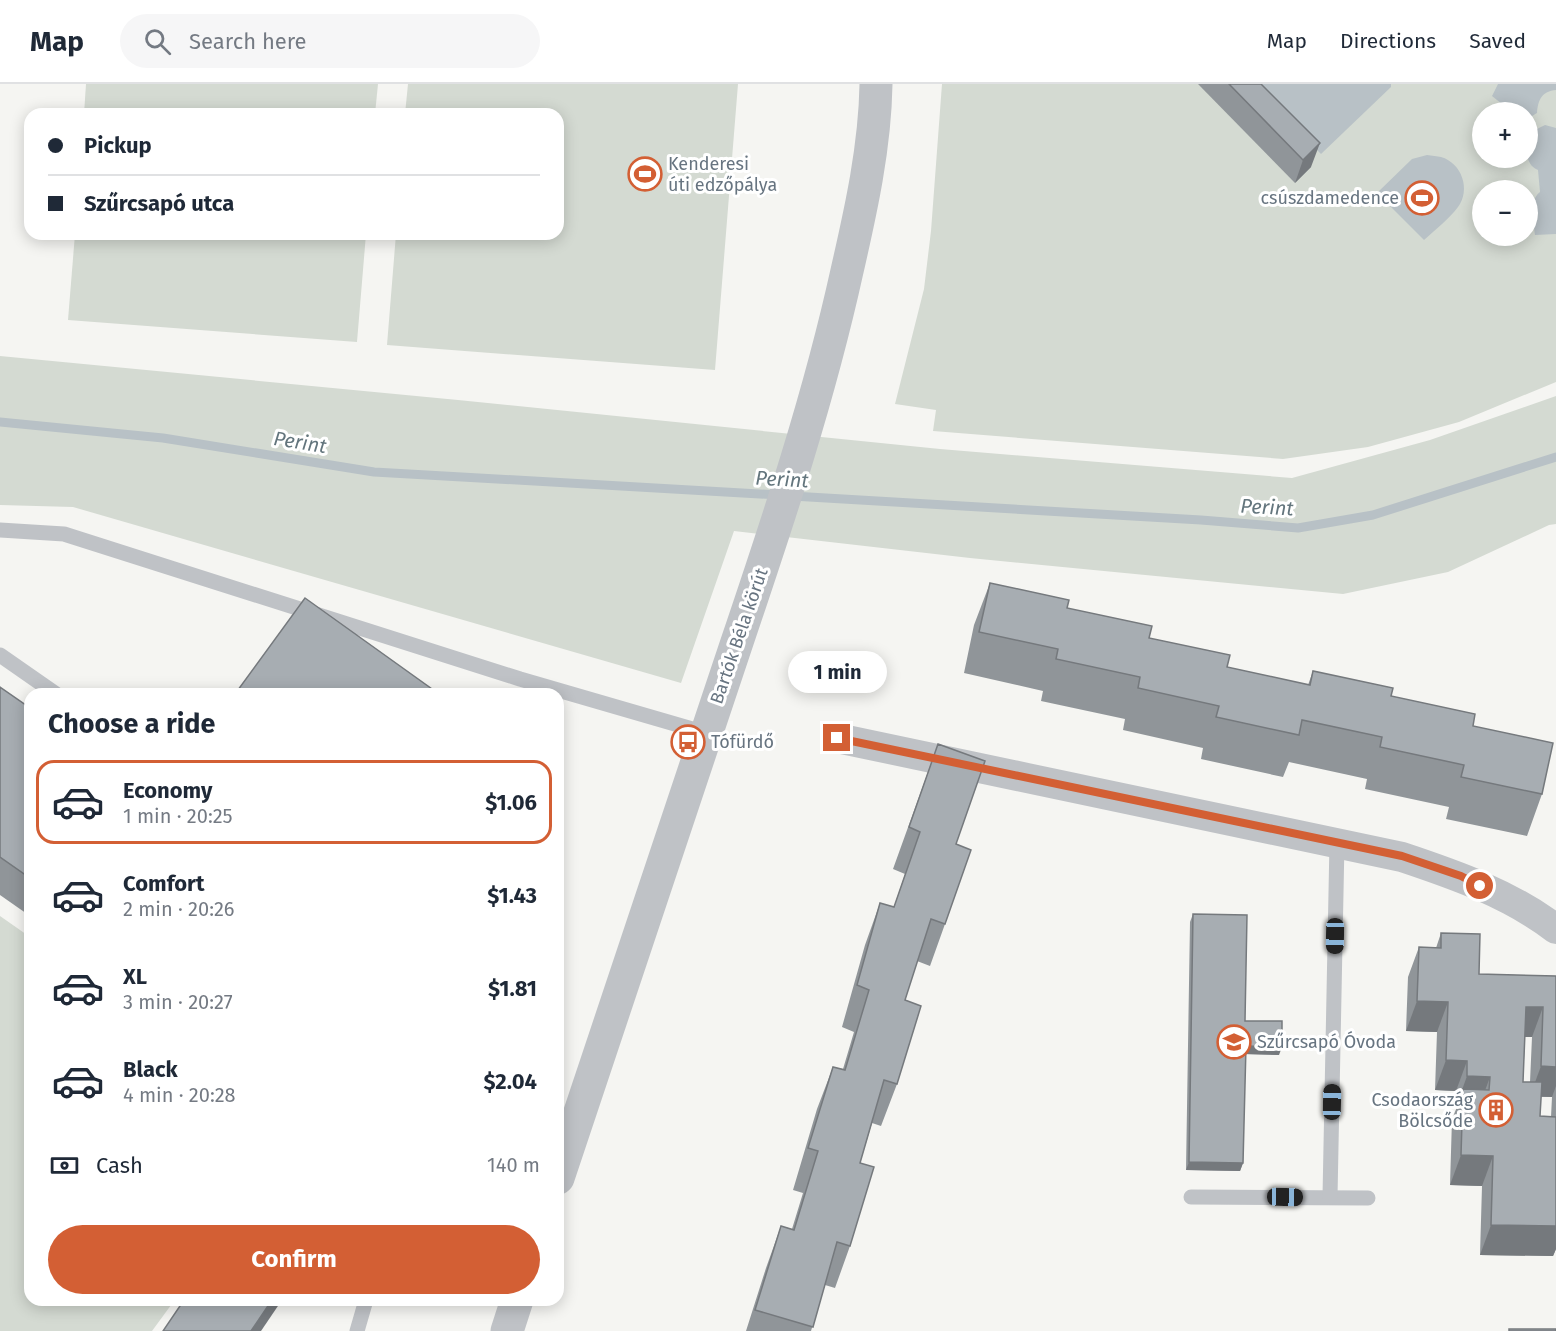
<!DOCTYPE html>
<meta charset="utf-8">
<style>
:root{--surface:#fff;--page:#f6f6f7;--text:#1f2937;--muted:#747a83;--line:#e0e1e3;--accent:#d35f34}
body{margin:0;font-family:"Fira Sans",sans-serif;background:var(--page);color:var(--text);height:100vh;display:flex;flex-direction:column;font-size:22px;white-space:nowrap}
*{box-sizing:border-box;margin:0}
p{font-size:20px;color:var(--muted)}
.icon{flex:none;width:33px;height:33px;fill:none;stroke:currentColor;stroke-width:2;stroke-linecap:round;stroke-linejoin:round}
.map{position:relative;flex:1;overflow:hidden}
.details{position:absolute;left:24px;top:604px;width:540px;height:618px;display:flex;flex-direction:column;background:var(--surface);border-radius:18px;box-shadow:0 3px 15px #0003}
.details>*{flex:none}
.top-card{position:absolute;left:24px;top:24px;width:540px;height:132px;border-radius:18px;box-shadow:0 3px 15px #0003;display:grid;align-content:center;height:132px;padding:0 24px;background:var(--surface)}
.controls{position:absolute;left:1472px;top:18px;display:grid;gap:12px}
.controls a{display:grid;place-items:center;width:66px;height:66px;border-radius:50%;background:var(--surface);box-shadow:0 3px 15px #0003;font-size:30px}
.end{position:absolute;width:27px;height:27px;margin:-14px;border:8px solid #d35f34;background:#fff;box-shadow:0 0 0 3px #fff}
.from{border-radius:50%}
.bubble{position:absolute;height:42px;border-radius:21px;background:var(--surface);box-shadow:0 3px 15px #0003;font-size:20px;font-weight:700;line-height:42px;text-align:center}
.car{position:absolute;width:18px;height:36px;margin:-18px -9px;border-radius:8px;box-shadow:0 0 4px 2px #0007;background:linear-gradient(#222 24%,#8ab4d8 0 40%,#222 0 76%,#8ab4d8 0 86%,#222 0)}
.top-card b{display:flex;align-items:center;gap:21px;height:57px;font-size:22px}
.top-card b+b{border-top:2px solid var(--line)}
.top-card i{width:15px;height:15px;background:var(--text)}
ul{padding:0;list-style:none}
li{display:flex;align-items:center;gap:18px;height:84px;margin:0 12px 9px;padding:0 12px;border:3px solid transparent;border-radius:18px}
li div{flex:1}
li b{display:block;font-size:22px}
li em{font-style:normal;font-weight:700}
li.current{border-color:var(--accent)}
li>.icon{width:54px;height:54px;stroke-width:1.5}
h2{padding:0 24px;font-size:27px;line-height:72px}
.pay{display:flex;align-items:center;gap:15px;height:66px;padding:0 24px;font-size:22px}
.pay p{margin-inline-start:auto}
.cta{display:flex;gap:12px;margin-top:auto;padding:12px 24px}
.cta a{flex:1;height:69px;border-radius:36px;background:var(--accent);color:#fff;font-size:24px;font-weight:700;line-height:69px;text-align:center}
header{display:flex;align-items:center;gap:36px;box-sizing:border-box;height:84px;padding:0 30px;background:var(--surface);border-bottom:2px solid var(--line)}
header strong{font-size:28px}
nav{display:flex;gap:33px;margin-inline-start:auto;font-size:21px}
.search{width:420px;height:54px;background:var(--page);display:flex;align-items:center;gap:15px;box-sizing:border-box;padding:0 21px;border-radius:33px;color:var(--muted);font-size:22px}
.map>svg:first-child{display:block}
</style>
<header>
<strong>Map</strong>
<div class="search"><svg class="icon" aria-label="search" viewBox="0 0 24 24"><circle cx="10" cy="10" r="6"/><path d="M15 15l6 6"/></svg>Search here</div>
<nav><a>Map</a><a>Directions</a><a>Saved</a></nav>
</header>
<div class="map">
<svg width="1556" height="1247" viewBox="0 0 1556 1247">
<rect width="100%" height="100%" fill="#f5f5f2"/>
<g fill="#d4dad2" fill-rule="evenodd">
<polygon points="86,0 378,0 375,30 84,30"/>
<polygon points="408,0 738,0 715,286 387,261 396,150 558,150 558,30 405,30"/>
<path d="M942,0H1556V298L1459,338L1368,363L1283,375L933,347L936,326L895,320L924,205L931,147ZM1482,28H1527V74H1482ZM1482,106H1527V152H1482Z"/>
<polygon points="75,150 366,150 357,258 68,236"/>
<polygon points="0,272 458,316 940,365 1292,394 1430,356 1556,312 1556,440 1549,441 1448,488 1343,510 970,474 734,447 681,599 73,423 0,421"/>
<polygon points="0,832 30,853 30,1216 174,1217 152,1247 0,1247"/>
</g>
<g fill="#b8c1c6">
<polygon points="1252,0 1391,0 1391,3 1321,70"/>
<path d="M1498,0H1556V6C1542,7 1538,16 1537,29L1527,35V28H1512L1492,12Z"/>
<path d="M1545,41L1556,44V150L1535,151C1534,138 1528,117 1540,108L1538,86C1524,80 1527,64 1527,50Z"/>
<path d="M1427,71C1432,72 1437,72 1441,73C1462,79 1471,106 1458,123C1449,135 1435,146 1424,156L1377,109L1412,75Z"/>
</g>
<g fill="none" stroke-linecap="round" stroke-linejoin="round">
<g stroke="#b8c1c6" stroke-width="9">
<polyline points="0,338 163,354 374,388 779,411"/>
<polyline points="792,412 1201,436 1298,444 1373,431 1556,373"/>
</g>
<g stroke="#bfc2c6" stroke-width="15">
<polyline points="0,446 64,450 520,595 706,649"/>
<polyline points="0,571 56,610"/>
<polyline points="1191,1113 1368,1114"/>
<polyline points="1330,1113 1337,758"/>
<polyline points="357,1247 366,1216"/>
</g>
<path stroke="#bfc2c6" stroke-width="30" d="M837,654L1402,773C1456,791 1510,810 1556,845"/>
<g stroke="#bfc2c6" stroke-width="33">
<path d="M558,1094C617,916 676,738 736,561C778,437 819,314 847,187C861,126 875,63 876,0"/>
<polyline points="507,1247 517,1216"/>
</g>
</g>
<g fill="#909599" fill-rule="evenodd">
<polygon points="1198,0 1261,0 1311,83 1295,99"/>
<polygon points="990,499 1067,524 1227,583 1308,601 1313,587 1391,612 1473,642 1542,710 1527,752 1446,735 1449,723 1365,705 1367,695 1289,678 1283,693 1201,675 1203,664 1123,646 1125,635 1041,617 1043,607 964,589 974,541"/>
<polygon points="0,603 30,624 30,832 0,811"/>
<polygon points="938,660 956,760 945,840 930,882 917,877 905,916 897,1000 881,1042 872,1039 860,1079 850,1162 835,1204 825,1201 811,1247 746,1247 766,1184 781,1142 792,1145 803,1109 793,1106 817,1025 833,983 843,985 854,948 842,943 865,861 880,819 894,823 905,790 893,785"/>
<polygon points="1193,830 1245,937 1279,971 1245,970 1243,1079 1240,1087 1186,1086 1190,838"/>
<path d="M1441,849L1479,890L1556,892V1165L1553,1172L1480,1171L1482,1102L1450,1101L1452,1035L1457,1023L1456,1007L1435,1006L1437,948L1406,947L1408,893L1419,863L1436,864ZM1525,953H1532L1530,998H1523ZM1541,1013H1552L1551,1033L1540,1032Z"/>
</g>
<g fill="#75797d">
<polygon points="1320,59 1311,83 1295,99 1303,76"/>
<polygon points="1417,917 1448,918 1437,948 1406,947"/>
<polygon points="1526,923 1543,923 1532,953 1515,953"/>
<polygon points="1246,962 1282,963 1279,971 1243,970"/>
<polygon points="1446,976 1467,977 1456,1007 1435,1006"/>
<polygon points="1541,982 1556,983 1556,1002 1552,1013 1530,1012"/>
<polygon points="1467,992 1490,993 1479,1023 1463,1005 1456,1023"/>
<polygon points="1461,1071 1493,1072 1482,1102 1450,1101"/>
<polygon points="1189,1078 1243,1079 1240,1087 1186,1086"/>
<polygon points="1491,1141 1556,1142 1556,1165 1553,1172 1480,1171"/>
<polygon points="272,1216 282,1216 261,1247 251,1247"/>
</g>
<g fill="#a7adb2" stroke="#75797d" stroke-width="1.5">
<polygon points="1229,0 1261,0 1320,59 1303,76"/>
<polygon points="990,499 1069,516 1067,524 1152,542 1149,554 1230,571 1227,583 1310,601 1313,587 1393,604 1391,612 1475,630 1473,642 1553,659 1542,710 1461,693 1464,681 1380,663 1382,653 1302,636 1299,651 1216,633 1219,622 1138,604 1140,593 1056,575 1058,565 979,548"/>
<polygon points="305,514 439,610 235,610"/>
<polygon points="0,603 30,624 30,794 0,773"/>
<polygon points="938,660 985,677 956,760 971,766 945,840 931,835 905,916 921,922 897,1000 884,996 860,1079 874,1083 850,1162 837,1158 813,1243 755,1226 781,1142 794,1146 818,1067 808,1064 833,983 845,986 869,906 857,901 880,819 894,823 920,748 909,743"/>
<polygon points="1193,830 1247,831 1245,937 1282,937 1282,963 1246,962 1243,1079 1189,1078"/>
<polygon points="1441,849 1480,850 1479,890 1556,892 1556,983 1541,982 1543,923 1526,923 1523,998 1542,998 1540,1032 1556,1033 1556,1142 1491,1141 1493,1072 1461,1071 1463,1005 1489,1006 1490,993 1467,992 1467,977 1446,976 1448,918 1417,917 1419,863 1441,864"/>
<polygon points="184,1216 272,1216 251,1247 163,1247"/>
<rect x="1509" y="1245" width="47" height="2"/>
</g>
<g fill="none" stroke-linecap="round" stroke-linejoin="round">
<polyline stroke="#d35f34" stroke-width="8" points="837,654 1402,772 1461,792 1480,802"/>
</g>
<defs>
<symbol id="stadium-ring" viewBox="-11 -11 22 22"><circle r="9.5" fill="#fff" stroke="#d35f34" stroke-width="1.5"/><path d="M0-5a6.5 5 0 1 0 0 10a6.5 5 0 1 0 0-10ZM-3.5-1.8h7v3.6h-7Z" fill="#d35f34"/></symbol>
<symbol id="bus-ring" viewBox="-11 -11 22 22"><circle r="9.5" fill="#fff" stroke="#d35f34" stroke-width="1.5"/><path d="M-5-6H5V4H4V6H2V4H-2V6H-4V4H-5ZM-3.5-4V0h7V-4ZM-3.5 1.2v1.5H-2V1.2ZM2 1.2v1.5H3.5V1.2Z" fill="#d35f34"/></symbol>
<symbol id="school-ring" viewBox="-11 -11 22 22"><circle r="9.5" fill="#fff" stroke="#d35f34" stroke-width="1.5"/><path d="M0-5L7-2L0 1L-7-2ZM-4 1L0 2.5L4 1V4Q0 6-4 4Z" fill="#d35f34"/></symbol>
<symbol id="building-ring" viewBox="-11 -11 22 22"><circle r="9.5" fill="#fff" stroke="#d35f34" stroke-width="1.5"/><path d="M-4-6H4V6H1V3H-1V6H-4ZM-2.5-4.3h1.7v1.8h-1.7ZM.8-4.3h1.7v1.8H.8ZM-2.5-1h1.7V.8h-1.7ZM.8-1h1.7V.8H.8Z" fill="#d35f34"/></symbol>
</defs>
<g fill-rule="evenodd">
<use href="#stadium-ring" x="626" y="71" width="38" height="38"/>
<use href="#stadium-ring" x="1403" y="95" width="38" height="38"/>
<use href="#bus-ring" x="669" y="639" width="38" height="38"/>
<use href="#school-ring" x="1215" y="939" width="38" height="38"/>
<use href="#building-ring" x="1477" y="1007" width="38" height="38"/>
</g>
<g text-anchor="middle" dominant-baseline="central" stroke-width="6" stroke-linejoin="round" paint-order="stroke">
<g font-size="18" fill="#677480" stroke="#fff" text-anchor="start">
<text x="668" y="80">Kenderesi<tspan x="668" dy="21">úti edzőpálya</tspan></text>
<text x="1399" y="114" text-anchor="end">csúszdamedence</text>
<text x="711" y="658">Tófürdő</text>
<text x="1257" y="958">Szűrcsapó Óvoda</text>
<text x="1473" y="1016" text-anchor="end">Csodaország<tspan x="1473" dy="21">Bölcsőde</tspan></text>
</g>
<g font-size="18" fill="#677480" stroke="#fff">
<text transform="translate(739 552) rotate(-71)">Bartók Béla körút</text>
</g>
<g font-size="20" font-style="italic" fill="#63757d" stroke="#fff">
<text transform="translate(300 358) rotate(9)">Perint</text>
<text transform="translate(782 395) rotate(3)">Perint</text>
<text transform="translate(1267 423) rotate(3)">Perint</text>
</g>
</g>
</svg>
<div class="controls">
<a>+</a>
<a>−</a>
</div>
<i class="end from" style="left:1480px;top:802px"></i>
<i class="end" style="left:837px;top:654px"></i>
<div class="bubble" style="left:788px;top:567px;width:99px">1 min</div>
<i class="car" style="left:1335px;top:852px;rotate:181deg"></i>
<i class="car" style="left:1332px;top:1018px;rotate:1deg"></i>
<i class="car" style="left:1285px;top:1113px;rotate:91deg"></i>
<div class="top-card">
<b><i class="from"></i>Pickup</b>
<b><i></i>Szűrcsapó utca</b>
</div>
<section class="details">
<h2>Choose a ride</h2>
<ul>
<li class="current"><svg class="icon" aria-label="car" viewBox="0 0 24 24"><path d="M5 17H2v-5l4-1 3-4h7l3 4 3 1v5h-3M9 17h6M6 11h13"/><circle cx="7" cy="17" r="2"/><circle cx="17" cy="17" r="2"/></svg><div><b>Economy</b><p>1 min · 20:25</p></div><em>$1.06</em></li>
<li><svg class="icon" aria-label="car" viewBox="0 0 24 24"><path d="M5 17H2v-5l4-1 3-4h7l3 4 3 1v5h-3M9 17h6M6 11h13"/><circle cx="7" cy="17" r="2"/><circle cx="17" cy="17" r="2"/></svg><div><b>Comfort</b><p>2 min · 20:26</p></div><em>$1.43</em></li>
<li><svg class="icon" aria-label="car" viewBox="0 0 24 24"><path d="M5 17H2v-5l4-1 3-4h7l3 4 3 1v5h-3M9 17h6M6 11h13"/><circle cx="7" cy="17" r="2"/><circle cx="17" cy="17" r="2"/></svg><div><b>XL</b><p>3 min · 20:27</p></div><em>$1.81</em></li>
<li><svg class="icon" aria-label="car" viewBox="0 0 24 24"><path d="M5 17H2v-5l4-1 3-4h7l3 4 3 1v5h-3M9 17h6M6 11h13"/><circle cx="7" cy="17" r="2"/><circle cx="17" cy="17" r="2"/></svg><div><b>Black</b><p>4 min · 20:28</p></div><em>$2.04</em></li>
</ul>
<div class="pay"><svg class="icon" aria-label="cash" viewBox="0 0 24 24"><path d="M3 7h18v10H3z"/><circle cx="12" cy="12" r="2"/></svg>Cash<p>140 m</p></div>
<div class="cta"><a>Confirm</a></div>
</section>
</div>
